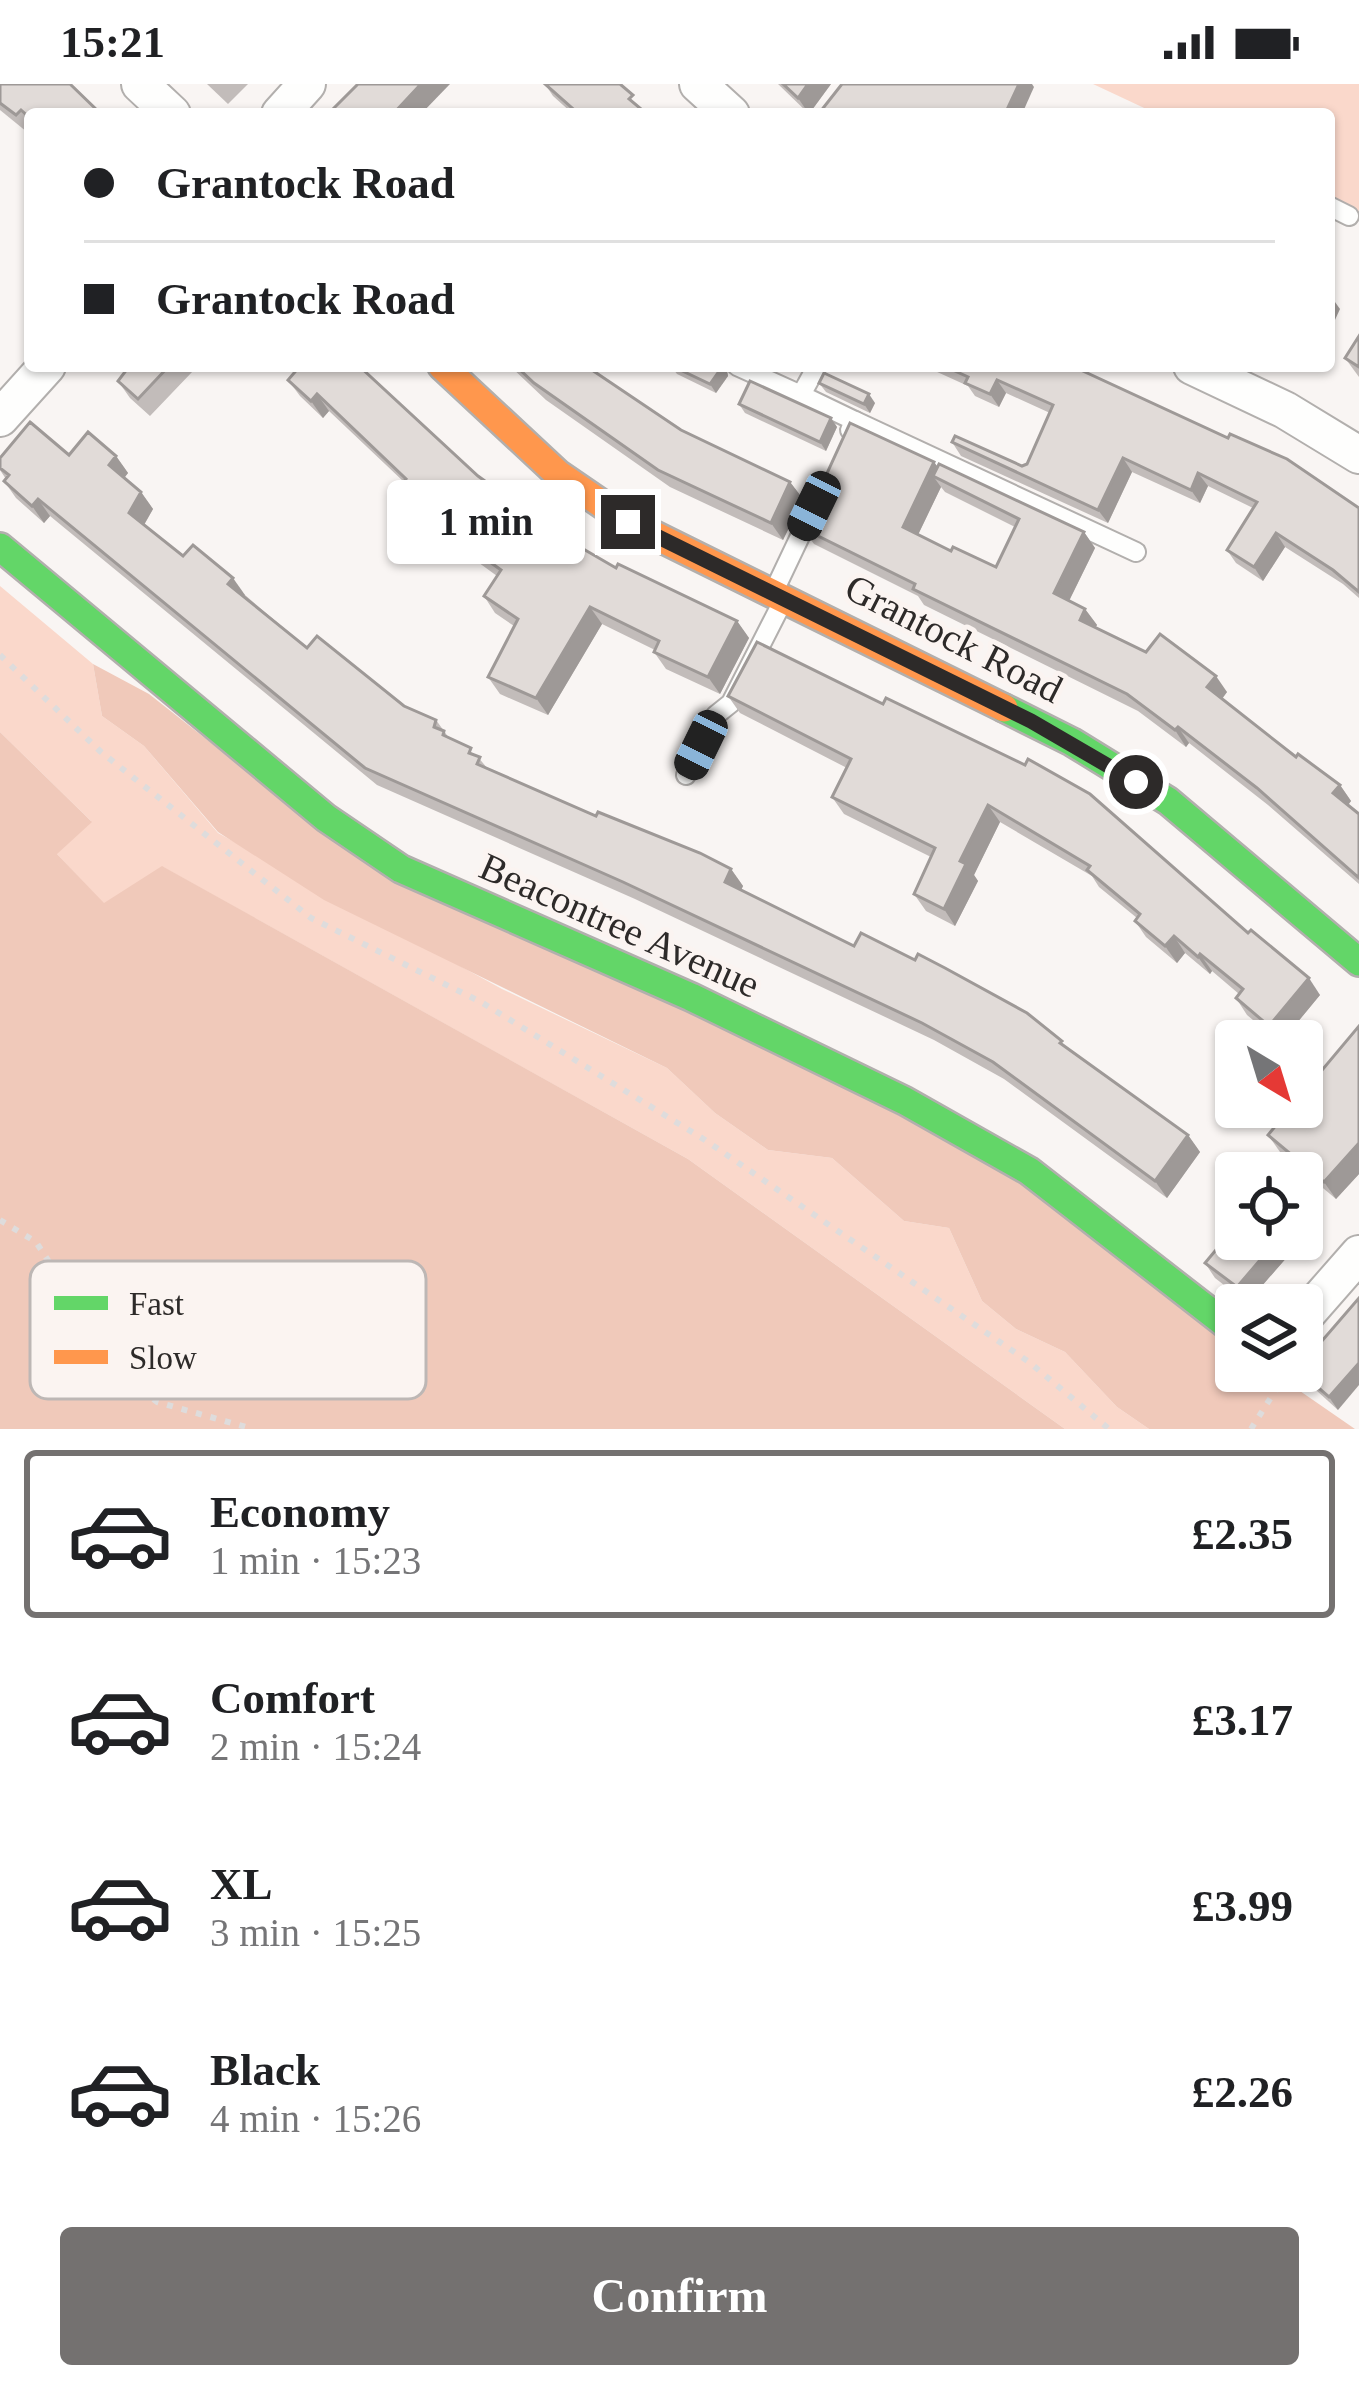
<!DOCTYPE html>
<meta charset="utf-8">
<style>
:root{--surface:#fff;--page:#f6f6f6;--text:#202124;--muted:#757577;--line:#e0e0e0;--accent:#747170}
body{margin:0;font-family:"Times New Roman",serif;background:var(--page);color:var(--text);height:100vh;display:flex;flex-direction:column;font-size:45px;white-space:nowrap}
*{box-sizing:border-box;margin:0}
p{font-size:39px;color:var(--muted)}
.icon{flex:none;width:66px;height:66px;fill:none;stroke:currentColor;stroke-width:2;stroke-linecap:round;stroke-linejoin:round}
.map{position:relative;height:1345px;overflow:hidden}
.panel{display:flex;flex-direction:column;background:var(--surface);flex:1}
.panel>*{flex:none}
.banner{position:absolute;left:24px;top:24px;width:1311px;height:264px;border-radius:12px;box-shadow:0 3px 9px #0004;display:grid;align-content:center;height:264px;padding:0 60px;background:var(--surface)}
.needle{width:78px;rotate:142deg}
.fabs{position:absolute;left:1215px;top:936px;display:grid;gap:24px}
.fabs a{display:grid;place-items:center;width:108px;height:108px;border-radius:12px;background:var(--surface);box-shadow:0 3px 9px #0004;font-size:60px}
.end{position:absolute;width:54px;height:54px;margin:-27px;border:15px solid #2d2a29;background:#fff;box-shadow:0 0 0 6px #fff}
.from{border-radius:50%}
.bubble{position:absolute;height:84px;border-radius:12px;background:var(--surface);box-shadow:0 3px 9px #0004;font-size:39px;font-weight:800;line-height:84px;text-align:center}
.car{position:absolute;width:36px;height:72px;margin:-36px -18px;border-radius:15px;box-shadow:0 0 9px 3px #0007;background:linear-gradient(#222 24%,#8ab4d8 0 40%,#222 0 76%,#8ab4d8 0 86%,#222 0)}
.banner b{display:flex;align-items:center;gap:42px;height:114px;font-size:45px}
.banner b+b{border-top:3px solid var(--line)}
.banner i{width:30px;height:30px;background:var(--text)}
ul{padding:21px 0 0;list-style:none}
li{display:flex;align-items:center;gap:36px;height:168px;margin:0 24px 18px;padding:0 36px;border:6px solid transparent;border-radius:12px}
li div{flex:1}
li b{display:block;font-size:45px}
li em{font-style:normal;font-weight:800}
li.on{border-color:var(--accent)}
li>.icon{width:108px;height:108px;stroke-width:1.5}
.primary-button{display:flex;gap:24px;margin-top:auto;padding:24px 60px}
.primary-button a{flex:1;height:138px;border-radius:12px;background:var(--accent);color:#fff;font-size:48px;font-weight:800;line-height:138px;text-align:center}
.status{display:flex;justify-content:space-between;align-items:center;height:84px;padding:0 60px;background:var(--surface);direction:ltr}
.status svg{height:33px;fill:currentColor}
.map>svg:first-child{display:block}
</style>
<div class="status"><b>15:21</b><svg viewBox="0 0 49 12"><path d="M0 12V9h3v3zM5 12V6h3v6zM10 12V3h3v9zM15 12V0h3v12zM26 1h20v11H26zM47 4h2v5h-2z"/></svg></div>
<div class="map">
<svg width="1359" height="1345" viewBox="0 0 1359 1345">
<rect width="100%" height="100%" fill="#f9f5f3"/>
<g fill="#fad8cb">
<polygon points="1093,0 1359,0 1359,127 1329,112 1329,30 1157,30"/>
<polygon points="0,502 93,580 102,632 144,662 218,749 502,905 667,984 715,1029 768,1066 832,1074 904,1137 949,1144 982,1217 1016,1245 1065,1268 1117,1323 1149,1345 1065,1345 688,1075 163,783 104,820 56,769 91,737 0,648"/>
</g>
<g fill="#f0c9ba">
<polygon points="93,580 149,610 243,684 1032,1102 1236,1259 1236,1287 1271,1287 1355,1345 1149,1345 1117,1323 1065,1268 1016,1245 982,1217 949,1144 904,1137 832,1074 768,1066 715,1029 667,984 324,816 218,748 144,662 102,632"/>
<polygon points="0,648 92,738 57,770 104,819 162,782 688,1075 1065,1345 0,1345"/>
</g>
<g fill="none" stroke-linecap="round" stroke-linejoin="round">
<defs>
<g id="lane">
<polyline points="1329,122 1349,132"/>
<polyline points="737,282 801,311"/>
<polyline points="817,282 801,311 855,337 850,346"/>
<polyline points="855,337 1136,468"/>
<polyline points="776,503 813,425"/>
<polyline points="686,691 716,631 731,619 783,517"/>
</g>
<g id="street">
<polyline points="140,0 172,30"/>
<polyline points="698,0 731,30"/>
<polyline points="280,30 307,0"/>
<polyline points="1192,282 1285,326 1359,371"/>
<polyline points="0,334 47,282"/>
<polyline points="1302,1235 1359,1170"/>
</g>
<g id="fast">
<polyline points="0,463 326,734 401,785 691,913 905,1017 1029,1087 1236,1248"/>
<polyline points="1004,624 1072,658 1168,717 1359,878"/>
</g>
<polyline id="slow" points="442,282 558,390 628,438 1004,624"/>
</defs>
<use href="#lane" stroke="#b2afad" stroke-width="22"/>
<use href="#street" stroke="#b2afad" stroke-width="40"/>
<use href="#fast" stroke="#b2afad" stroke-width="32"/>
<use href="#slow" stroke="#b2afad" stroke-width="32"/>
<g stroke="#dedcdc" stroke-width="6" stroke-dasharray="6 9" stroke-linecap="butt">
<polyline points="0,571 101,668 311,834 481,918 705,1056 1029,1278 1109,1345"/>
<polyline points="0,1136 36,1158 122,1290 157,1318 253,1345"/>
<polyline points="1251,1345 1280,1299 1277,1287"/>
</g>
<use href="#lane" stroke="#fefefd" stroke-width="18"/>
<use href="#street" stroke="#fefefd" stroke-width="36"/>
<use href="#fast" stroke="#63d668" stroke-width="27"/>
<use href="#slow" stroke="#ff974d" stroke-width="27"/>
</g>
<g fill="#c2bcba" fill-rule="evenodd">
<polygon points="0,0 30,30 30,45 27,48 0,26"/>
<polygon points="207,0 248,0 228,20"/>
<polygon points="545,0 642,25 646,30 573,30 553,12"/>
<polygon points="778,0 831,0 809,30"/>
<polygon points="1359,252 1359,293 1345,274"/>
<polygon points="120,282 190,282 193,287 150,332 130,314 118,297 126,288"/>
<polygon points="510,282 586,282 681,346 790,398 803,415 783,456 670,403 546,316"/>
<polygon points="671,282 726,282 728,292 716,309 677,290"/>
<polygon points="924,282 1072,282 1359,424 1359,514 1343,500 1285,463 1263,497 1236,479 1227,466 1253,424 1208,402 1200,419 1132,388 1108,439 961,372 952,358 1022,382 1027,380 1050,329 1006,309 999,323 975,312 968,302"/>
<polygon points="288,296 478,392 561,452 616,484 737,537 749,554 720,610 666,585 654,568 655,566 602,540 548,631 500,610 488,593 514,542 495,529 484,512 497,492 449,457 430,432 414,417 402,400 404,398 329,327 323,334 300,312"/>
<polygon points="819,299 875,319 870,329 826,308"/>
<polygon points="739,320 831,334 837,343 826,367 745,329"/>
<polygon points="69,371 116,372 128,389 124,394 141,408 153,425 144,441 183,472 245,511 307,564 404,622 436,636 449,654 477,672 488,685 596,732 731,785 743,802 741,806 1067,965 1188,1051 1200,1068 1167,1114 1004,995 934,956 635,815 377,701 50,432 44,439 16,414 4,397 6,395 0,386 0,374"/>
<path d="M934,378L938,383L1084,448L1095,464L1069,517L1085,525L1097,541L1095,543L1227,608L1222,615L1296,673L1340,701L1351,717L1348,721L1359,730V800L1268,721L1189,659L1186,663L1138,627L924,521L918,512L814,460L802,444ZM941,403L945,408L1015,443L996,483L951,467L918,451Z"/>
<polygon points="757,558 1320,911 1282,957 1278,957 1247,931 1236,914 1239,910 1212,887 1210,890 1185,869 1177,879 1146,853 1135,837 1137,834 1099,803 1092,792 1000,738 974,791 978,797 955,842 926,827 914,810 931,773 844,730 832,713 847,684 740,629 728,612"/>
<polygon points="1359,942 1359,1090 1336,1115 1280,1068 1268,1051"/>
<polygon points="1236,1117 1236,1155 1302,1155 1302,1138 1309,1148 1247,1219 1215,1194 1205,1179 1235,1143 1225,1129"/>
<polygon points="1359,1214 1338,1326 1306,1297 1299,1287"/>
</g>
<g fill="#9e9997">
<polygon points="421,0 450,0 421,30 393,30"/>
<polygon points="808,0 831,0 809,30 798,14"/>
<polygon points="1019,0 1032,0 1034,3 1022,30 1005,30"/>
<polygon points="1330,211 1340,225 1329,249 1329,214"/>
<polygon points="721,282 726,282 728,292 716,309 710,300"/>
<polygon points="997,296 1006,309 999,323 990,310"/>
<polygon points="317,310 329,327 323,334 311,317"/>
<polygon points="869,310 875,319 870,329 864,320"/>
<polygon points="831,334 837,343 826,367 820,358"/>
<polygon points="116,372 128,389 121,398 109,381"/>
<polygon points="1123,374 1132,388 1108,439 1098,426"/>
<polygon points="934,378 945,394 933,392 941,403 914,459 903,443"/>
<polygon points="1198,389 1208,402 1200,419 1191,406"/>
<polygon points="790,398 803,415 783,456 771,439"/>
<polygon points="141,408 153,425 141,446 129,429"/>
<polygon points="38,415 50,432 44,439 32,422"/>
<polygon points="1084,448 1095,464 1065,525 1054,509"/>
<polygon points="1276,449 1285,463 1263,497 1254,483"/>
<polygon points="233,494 245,511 240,517 228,500"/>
<polygon points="590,523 602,540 548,631 536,614"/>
<polygon points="1085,525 1097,541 1091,552 1080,536"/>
<polygon points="737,537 749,554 720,610 708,593"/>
<polygon points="1216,592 1227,608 1218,620 1207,603"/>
<polygon points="1178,643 1189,659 1186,663 1175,646"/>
<polygon points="1340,701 1351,717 1345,725 1333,709"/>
<polygon points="988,721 1000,738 974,791 978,797 955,842 944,825 960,777"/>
<polygon points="731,785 743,802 737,815 725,798"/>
<polygon points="1174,852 1185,869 1177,879 1165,862"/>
<polygon points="1200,870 1212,887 1210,890 1198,873"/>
<polygon points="1309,894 1320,911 1282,957 1279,957 1269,942"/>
<polygon points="1188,1051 1200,1068 1167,1114 1155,1097"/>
<polygon points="1359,1059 1359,1090 1336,1115 1324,1098"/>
<polygon points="1302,1138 1309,1148 1247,1219 1237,1203 1278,1155 1302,1155"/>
<polygon points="1359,1279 1359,1301 1338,1326 1329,1313"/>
</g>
<g fill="#e1dbd8" stroke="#9e9997" stroke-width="3">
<polygon points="0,0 70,0 101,30 30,30 30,34 21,26 16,31 0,19"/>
<polygon points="358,0 421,0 393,30 328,30"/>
<polygon points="545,0 620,0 633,11 629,15 647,30 579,30"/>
<polygon points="783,0 808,0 798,14"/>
<polygon points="842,0 1019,0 1005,30 824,30 820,28"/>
<polygon points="1359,252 1359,283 1345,274"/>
<polygon points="126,282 169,282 138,315 118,297 128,284"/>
<polygon points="300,282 359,282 478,392 561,452 616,484 618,480 737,537 708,593 654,568 659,557 590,523 536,614 488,593 518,535 484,512 501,486 437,440 428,430 431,427 402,400 406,395 317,310 311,317 288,296"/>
<polygon points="516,282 586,282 681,346 790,398 771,439 658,386 534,299"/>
<polygon points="672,282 721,282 722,283 710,300"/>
<polygon points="944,282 1072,282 1228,354 1230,350 1287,375 1359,424 1359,508 1333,486 1276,449 1254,483 1227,466 1257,418 1198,389 1191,406 1123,374 1098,426 952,358 955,352 1022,382 1027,380 1053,321 997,296 990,310 965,299 968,293"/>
<polygon points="824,289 869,310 864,320 819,299"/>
<polygon points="750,297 831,334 820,358 739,320"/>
<polygon points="30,338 69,371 88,348 116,372 109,381 141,408 129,429 183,472 193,461 233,494 228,500 307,564 317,552 404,622 436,636 434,643 444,647 443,651 471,664 469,669 480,673 477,680 596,732 598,728 700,769 731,785 725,798 854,862 861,849 915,876 918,870 945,884 1027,929 1062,957 1060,959 1188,1051 1155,1097 993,978 922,939 623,798 365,684 38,415 32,422 4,397 9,391 0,384 0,374"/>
<polygon points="850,339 934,378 903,443 951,467 953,463 996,483 1019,435 933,392 939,380 1084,448 1054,509 1085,525 1080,536 1146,568 1160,550 1216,592 1207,603 1296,673 1298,670 1340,701 1333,709 1359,730 1359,794 1257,704 1178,643 1175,646 1127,610 913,505 915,500 802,444"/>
<polygon points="757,558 883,620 886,614 1025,681 1028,675 1090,710 1248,849 1251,846 1309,894 1269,942 1236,914 1243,905 1200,870 1198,873 1174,852 1165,862 1135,837 1140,830 1087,786 1090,782 988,721 960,777 966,780 944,825 914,810 935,764 832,713 851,675 728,612"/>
<polygon points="1359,942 1359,1059 1324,1098 1268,1051 1291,1023 1302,1023 1302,1010"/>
<polygon points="1236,1117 1236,1138 1225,1129"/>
<polygon points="1236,1142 1236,1155 1278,1155 1237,1203 1205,1179"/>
<polygon points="1359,1214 1359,1279 1329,1313 1299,1287 1302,1287 1302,1280"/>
</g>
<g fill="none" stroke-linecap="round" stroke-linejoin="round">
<polyline stroke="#2d2a29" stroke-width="15" points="628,438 1031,637 1136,698"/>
</g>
<g text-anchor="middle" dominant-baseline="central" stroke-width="10" stroke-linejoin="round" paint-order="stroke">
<g font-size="39" fill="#2d2a29" stroke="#fbf4f1">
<text transform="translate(954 554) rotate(27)">Grantock Road</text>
<text transform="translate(620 841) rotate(24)">Beacontree Avenue</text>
</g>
</g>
<rect x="30" y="1177" width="396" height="138" rx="18" fill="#fbf4f1" stroke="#bdb7b5" stroke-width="3"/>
<rect x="54" y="1212" width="54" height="14" fill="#63d668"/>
<rect x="54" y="1266" width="54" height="14" fill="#ff974d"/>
<g font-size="33" fill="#2d2a29">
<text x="129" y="1231">Fast</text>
<text x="129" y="1285">Slow</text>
</g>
</svg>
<div class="fabs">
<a><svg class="needle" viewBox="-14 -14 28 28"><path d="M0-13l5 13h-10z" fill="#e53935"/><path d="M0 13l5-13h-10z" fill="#757577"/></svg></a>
<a><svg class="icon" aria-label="locate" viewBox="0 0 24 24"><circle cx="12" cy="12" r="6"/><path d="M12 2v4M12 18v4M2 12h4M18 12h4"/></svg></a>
<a><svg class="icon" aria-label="layers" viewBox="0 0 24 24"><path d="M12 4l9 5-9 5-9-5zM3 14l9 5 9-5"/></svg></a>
</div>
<i class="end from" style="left:1136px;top:698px"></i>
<i class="end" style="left:628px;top:438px"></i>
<div class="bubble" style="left:387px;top:396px;width:198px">1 min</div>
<i class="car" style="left:814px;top:422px;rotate:206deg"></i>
<i class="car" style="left:701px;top:661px;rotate:206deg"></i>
<div class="banner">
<b><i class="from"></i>Grantock Road</b>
<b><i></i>Grantock Road</b>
</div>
</div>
<section class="panel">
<ul>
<li class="on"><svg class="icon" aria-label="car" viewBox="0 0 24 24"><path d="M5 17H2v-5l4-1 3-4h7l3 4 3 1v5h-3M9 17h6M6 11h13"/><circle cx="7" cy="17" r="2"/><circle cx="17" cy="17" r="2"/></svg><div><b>Economy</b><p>1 min · 15:23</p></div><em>£2.35</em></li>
<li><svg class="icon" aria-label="car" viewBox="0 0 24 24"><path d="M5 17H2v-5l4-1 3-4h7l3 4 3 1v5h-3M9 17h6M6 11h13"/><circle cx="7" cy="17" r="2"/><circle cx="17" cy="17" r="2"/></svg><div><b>Comfort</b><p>2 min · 15:24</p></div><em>£3.17</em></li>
<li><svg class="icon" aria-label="car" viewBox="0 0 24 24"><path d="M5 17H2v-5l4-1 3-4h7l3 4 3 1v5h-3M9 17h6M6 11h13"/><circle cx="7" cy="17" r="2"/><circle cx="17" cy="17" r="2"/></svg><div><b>XL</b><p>3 min · 15:25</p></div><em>£3.99</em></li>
<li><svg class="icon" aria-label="car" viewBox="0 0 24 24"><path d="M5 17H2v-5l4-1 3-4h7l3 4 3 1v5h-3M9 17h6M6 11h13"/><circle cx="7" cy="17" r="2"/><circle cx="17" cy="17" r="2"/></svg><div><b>Black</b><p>4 min · 15:26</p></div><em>£2.26</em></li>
</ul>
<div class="primary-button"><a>Confirm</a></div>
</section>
